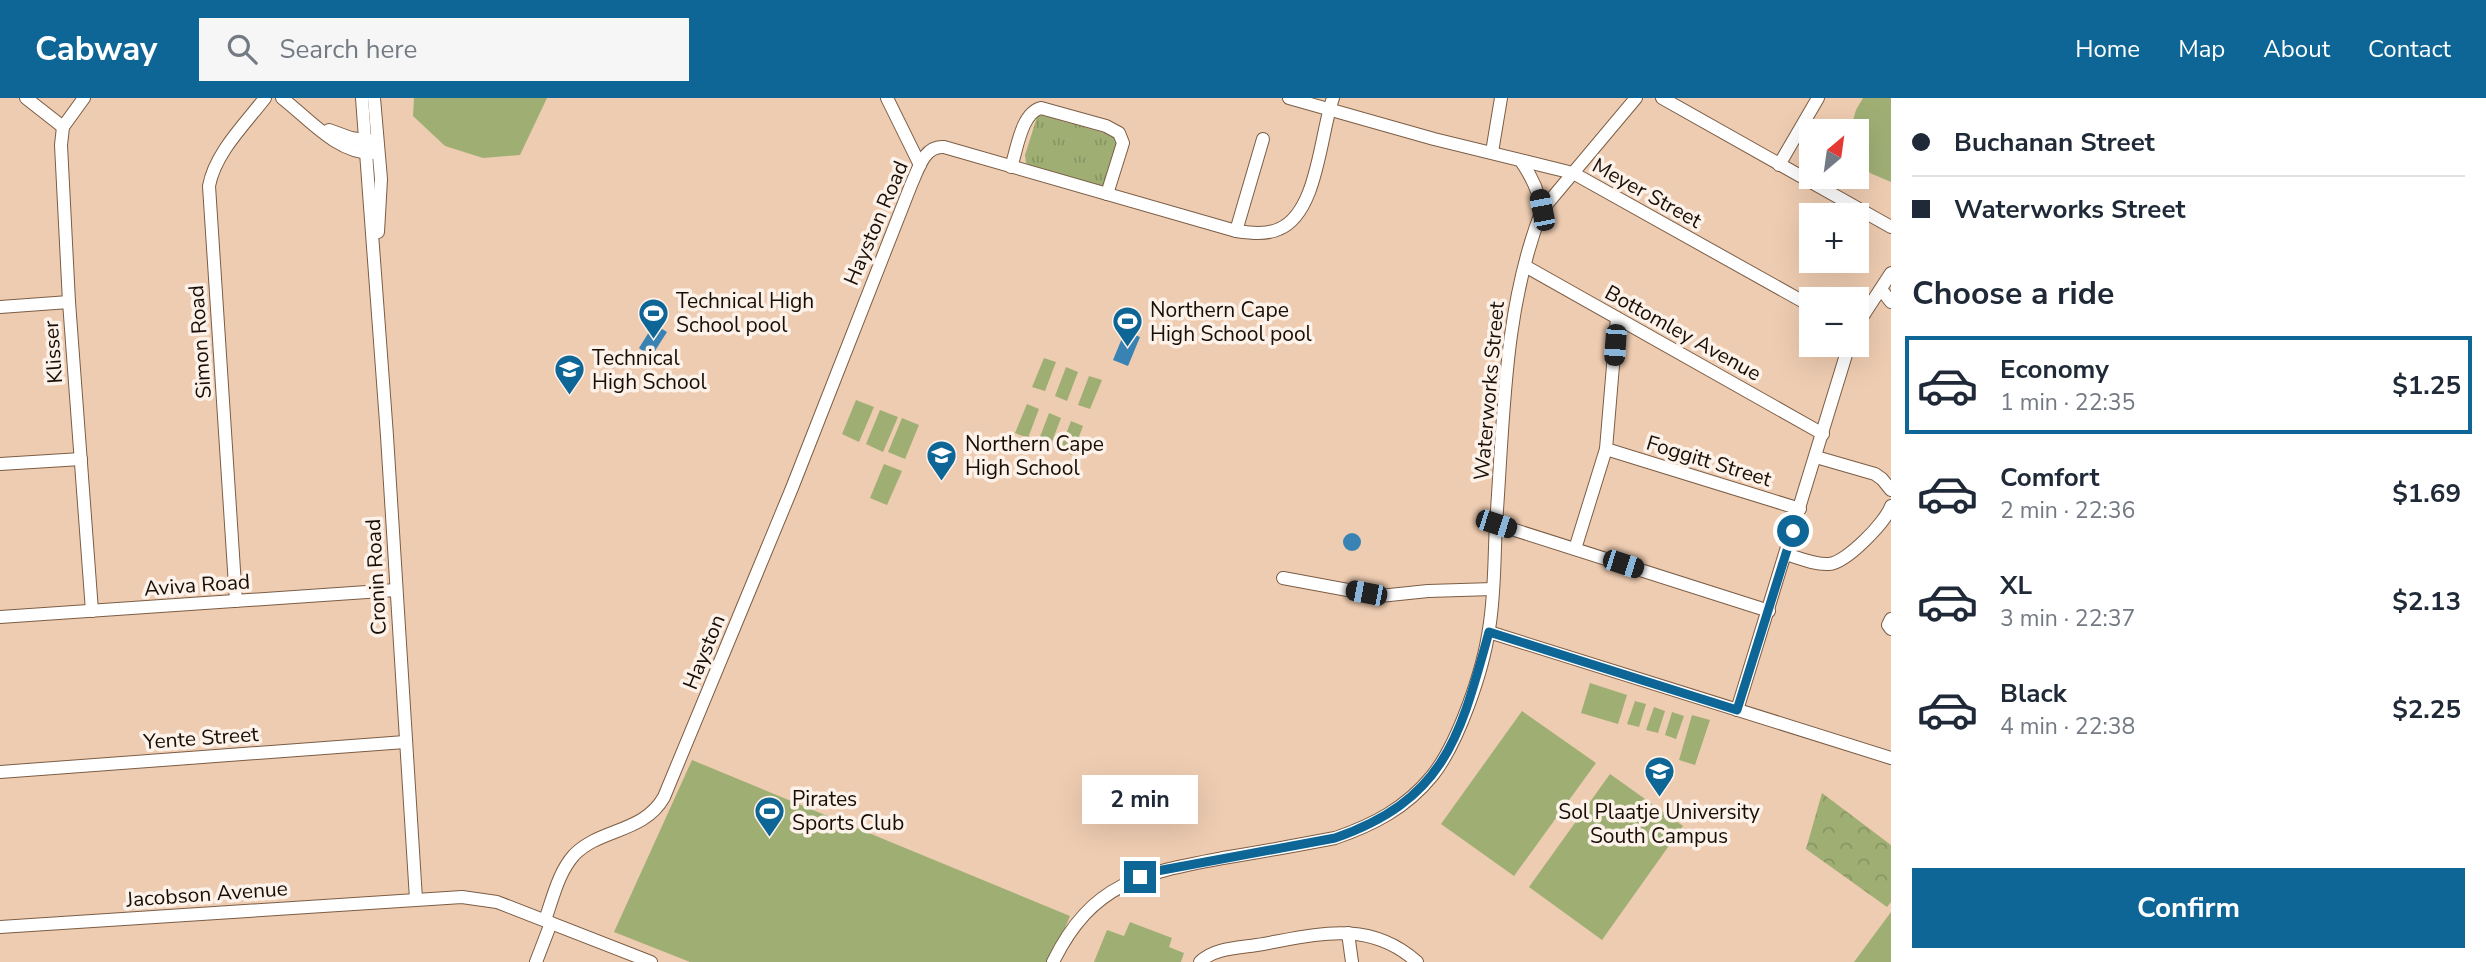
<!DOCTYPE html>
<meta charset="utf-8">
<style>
:root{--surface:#fff;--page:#f6f6f7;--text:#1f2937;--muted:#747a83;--line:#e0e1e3;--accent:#0e6696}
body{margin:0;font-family:"Nunito Sans",sans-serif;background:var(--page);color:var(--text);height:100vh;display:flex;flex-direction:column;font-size:26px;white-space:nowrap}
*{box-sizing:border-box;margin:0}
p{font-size:23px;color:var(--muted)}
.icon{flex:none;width:38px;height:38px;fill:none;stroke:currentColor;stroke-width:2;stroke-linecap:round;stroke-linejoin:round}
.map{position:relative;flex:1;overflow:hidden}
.panel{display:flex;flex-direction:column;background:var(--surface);width:595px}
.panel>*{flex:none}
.hud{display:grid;align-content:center;height:154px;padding:0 21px;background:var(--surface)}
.needle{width:46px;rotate:29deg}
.tools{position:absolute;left:1799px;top:21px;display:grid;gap:14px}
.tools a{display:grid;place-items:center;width:70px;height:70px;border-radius:0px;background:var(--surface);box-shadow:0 7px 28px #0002;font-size:35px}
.end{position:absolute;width:32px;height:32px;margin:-16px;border:9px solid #0e6696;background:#fff;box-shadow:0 0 0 4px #fff}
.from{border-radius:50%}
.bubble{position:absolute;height:49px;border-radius:0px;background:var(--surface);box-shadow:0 7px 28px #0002;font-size:23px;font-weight:700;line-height:49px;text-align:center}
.car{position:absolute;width:21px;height:42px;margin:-21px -10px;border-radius:9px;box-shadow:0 0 5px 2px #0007;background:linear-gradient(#222 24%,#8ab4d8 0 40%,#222 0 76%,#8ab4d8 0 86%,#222 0)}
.hud b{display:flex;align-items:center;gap:24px;height:66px;font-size:26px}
.hud b+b{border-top:2px solid var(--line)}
.hud i{width:18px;height:18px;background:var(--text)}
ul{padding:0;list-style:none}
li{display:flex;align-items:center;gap:21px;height:98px;margin:0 14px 10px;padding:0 7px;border:4px solid transparent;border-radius:0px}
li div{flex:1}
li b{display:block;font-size:26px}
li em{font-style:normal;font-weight:700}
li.active{border-color:var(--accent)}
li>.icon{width:63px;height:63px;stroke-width:1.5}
h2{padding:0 21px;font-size:32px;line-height:84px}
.cta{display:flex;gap:14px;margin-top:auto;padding:14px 21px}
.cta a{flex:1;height:80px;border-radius:0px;background:var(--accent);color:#fff;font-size:28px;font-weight:700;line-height:80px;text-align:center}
header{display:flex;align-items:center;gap:42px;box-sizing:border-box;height:98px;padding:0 35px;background:var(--accent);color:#fff}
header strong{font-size:33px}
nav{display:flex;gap:38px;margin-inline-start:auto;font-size:24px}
.search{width:490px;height:63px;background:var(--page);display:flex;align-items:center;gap:18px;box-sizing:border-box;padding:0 24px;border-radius:0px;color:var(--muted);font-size:26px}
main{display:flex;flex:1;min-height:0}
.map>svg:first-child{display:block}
</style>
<header>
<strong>Cabway</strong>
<div class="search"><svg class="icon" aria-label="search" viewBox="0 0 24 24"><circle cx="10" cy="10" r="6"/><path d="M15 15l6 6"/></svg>Search here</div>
<nav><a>Home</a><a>Map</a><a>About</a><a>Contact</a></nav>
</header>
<main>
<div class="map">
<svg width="1891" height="864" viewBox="0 0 1891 864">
<defs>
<pattern id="grass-tufts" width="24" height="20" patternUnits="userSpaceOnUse" patternTransform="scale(1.75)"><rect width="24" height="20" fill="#9faf74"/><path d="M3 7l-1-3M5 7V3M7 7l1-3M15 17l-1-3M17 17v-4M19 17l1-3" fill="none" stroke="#889563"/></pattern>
<pattern id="forest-crowns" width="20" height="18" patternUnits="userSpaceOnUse" patternTransform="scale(1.75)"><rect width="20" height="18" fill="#9faf74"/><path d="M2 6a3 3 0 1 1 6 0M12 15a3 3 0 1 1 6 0" fill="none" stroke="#889563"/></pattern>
</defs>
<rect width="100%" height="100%" fill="#eeccb1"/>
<polygon fill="url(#grass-tufts)" points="1041,17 1119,39 1113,83 1101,90 1031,68 1026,65 1025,57 1037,19"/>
<polygon fill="url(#forest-crowns)" points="1822,695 1891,747 1891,804 1887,809 1806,751"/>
<g fill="#9faf74">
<polygon points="414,0 547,0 520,57 483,60 445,48 413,18"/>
<polygon points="1863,0 1891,0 1891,84 1870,75 1857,59 1857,33 1851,33 1851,30 1856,12"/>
<polygon points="1044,260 1056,264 1045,293 1032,289"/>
<polygon points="1066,269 1078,274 1067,303 1055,298"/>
<polygon points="1089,278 1102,282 1090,311 1078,307"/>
<polygon points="856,302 874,309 859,344 842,336"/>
<polygon points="1027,306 1039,311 1028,340 1015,335"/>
<polygon points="880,312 898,319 883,354 866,346"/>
<polygon points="1049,315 1061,320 1050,349 1038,344"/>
<polygon points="902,320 919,327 905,361 888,354"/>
<polygon points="1071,323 1083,328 1072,357 1060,352"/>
<polygon points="884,366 902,373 887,407 870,400"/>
<polygon points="1590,585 1627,597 1618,626 1581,615"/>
<polygon points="1635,603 1646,606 1639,629 1627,626"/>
<polygon points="1654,609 1665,613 1658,635 1646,632"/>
<polygon points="1522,613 1596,665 1514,778 1441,726"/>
<polygon points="1672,614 1684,618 1676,641 1665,637"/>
<polygon points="1692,617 1710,622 1695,667 1679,662"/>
<polygon points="692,662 1070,818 1051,864 690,864 614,834"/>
<polygon points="1610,676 1683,728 1602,842 1529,789"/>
<polygon points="1891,814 1891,864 1854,864"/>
<polygon points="1130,824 1172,840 1169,849 1184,855 1181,864 1094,864 1107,832 1124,838"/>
</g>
<g fill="#3983b4">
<polygon points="654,226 667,234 651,259 639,250"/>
<polygon points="1125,233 1140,239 1128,268 1113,262"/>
<circle cx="1352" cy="444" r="9"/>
</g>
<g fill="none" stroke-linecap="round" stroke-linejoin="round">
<defs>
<g id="minor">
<polyline points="26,0 63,29"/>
<polyline points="84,0 63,29 61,47 69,204 92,513"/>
<path d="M282,0C309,21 337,55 372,55"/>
<polyline points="362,0 387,338 416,801"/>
<polyline points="374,0 381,81 378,134"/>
<polyline points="887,0 920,67"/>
<polyline points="1289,0 1434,41 1573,75 1811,208"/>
<polyline points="1662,0 1891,129"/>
<polyline points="329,32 351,40 372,43"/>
<polyline points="1492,54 1501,0"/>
<path d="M1521,63C1532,79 1539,93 1542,112"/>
<polyline points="1779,67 1818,0"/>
<path d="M1011,69C1017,52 1021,15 1041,10L1106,28L1119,35L1123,45L1107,96"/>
<polyline points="1236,133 1263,41"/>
<polyline points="1525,168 1823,336"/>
<polyline points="1881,191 1891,204"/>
<polyline points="0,209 69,204"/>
<polyline points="1857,227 1891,175"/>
<polyline points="1606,351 1800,411"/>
<polyline points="1816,359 1875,376 1882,381 1891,392"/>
<polyline points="0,366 81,361"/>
<polyline points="1496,426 1769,513"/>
<polyline points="1575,451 1606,351 1617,220"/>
<path d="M1786,456C1799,460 1815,467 1829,466C1846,465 1886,424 1891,408"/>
<polyline points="1283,480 1380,498 1428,493 1493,491"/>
<path d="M236,503L209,88C215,55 245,26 265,0"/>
<polyline points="0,519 396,492"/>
<polyline points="1891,521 1888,527 1891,531"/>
<polyline points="1489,534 1891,660"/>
<polyline points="1737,612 1849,247"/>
<polyline points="0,674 405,644"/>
<path d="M545,822C553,800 558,775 574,757C600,730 644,735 664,699L792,390L911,87C918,72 924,47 944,49L1236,133C1251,135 1266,137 1279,131C1318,115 1320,36 1333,0"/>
<polyline points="0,829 462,799 497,804 651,864"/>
<polyline points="1348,835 1352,864"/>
<polyline points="536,864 551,825"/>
<path d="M1053,864C1092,784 1143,775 1223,760C1261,754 1298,747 1335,740C1373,727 1406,710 1432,678C1458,646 1483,573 1489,531C1495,496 1494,461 1496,426C1504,320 1503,212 1542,112L1636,0"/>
<path d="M1200,864C1214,850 1238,850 1257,847C1315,837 1368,820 1417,864"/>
</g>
</defs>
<use href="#minor" stroke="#7b5d45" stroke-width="14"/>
<use href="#minor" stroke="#fff" stroke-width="12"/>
</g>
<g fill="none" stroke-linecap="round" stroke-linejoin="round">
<path stroke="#0e6696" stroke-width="9" d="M1140,779L1157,773L1335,740C1446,701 1460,638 1489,534L1737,612L1793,433"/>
</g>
<defs>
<symbol id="stadium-pin" viewBox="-11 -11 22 30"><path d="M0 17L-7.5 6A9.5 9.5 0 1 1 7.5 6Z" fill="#0e6696" stroke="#fdf2ea"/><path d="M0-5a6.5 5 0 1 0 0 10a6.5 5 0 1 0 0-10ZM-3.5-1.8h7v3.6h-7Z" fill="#fff"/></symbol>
<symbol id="school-pin" viewBox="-11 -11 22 30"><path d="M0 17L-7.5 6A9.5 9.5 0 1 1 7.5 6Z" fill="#0e6696" stroke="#fdf2ea"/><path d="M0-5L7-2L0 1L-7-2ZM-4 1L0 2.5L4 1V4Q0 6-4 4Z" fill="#fff"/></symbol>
<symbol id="university-pin" viewBox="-11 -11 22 30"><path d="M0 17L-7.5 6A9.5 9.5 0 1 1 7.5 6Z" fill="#0e6696" stroke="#fdf2ea"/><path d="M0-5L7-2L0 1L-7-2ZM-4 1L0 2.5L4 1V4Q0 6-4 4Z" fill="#fff"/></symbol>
</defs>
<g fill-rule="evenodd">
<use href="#stadium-pin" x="636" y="198" width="35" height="47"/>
<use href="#stadium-pin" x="1110" y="206" width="35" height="47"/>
<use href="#school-pin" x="552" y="254" width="35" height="47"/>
<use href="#school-pin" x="924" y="340" width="35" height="47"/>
<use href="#university-pin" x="1642" y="656" width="35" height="47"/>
<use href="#stadium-pin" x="752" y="696" width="35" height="47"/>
</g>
<g text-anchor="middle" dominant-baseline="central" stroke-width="7" stroke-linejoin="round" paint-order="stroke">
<g font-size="21" fill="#190e05" stroke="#fdf2ea">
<text transform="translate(1647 95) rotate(29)">Meyer Street</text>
<text transform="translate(876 125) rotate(-67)">Hayston Road</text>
<text transform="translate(1683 235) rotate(29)">Bottomley Avenue</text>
<text transform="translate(200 244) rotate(-94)">Simon Road</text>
<text transform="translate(53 254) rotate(-94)">Klisser</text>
<text transform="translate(1489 293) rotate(-85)">Waterworks Street</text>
<text transform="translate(1709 363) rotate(17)">Foggitt Street</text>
<text transform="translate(376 479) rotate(-93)">Cronin Road</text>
<text transform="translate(197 487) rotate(-4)">Aviva Road</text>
<text transform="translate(704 554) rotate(-68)">Hayston</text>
<text transform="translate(201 640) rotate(-4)">Yente Street</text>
<text transform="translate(207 796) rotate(-4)">Jacobson Avenue</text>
</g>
<g font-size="21" fill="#190e05" stroke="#fdf2ea" text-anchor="start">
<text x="676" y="203">Technical High<tspan x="676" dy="24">School pool</tspan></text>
<text x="1150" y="212">Northern Cape<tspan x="1150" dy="24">High School pool</tspan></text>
<text x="592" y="260">Technical<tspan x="592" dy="24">High School</tspan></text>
<text x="965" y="346">Northern Cape<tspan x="965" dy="24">High School</tspan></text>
<text x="792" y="701">Pirates<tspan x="792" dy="24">Sports Club</tspan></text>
<text x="1659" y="714" text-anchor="middle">Sol Plaatje University<tspan x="1659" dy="24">South Campus</tspan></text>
</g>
</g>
</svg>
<div class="tools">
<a><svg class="needle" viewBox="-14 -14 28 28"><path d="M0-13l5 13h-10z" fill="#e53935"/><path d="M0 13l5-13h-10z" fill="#747a83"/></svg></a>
<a>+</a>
<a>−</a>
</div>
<i class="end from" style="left:1793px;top:433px"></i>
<i class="end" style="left:1140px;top:779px"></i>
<div class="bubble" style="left:1082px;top:677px;width:116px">2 min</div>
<i class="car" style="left:1542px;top:112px;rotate:349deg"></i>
<i class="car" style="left:1615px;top:247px;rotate:184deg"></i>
<i class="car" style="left:1496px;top:426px;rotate:108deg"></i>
<i class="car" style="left:1623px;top:466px;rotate:108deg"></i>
<i class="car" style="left:1366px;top:495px;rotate:281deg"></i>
</div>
<section class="panel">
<div class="hud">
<b><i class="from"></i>Buchanan Street</b>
<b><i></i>Waterworks Street</b>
</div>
<h2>Choose a ride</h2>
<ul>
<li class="active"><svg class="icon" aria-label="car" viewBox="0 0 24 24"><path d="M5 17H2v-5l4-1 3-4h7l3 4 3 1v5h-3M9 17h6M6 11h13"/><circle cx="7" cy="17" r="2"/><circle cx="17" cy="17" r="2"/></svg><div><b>Economy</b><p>1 min · 22:35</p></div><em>$1.25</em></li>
<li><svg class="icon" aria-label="car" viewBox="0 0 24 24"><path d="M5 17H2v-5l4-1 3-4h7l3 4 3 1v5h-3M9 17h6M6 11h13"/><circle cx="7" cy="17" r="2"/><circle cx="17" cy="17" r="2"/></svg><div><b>Comfort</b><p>2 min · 22:36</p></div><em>$1.69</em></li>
<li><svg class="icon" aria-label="car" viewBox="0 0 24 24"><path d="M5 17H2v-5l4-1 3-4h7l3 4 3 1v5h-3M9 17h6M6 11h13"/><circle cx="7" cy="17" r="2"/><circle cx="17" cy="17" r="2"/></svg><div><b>XL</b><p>3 min · 22:37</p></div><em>$2.13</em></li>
<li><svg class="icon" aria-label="car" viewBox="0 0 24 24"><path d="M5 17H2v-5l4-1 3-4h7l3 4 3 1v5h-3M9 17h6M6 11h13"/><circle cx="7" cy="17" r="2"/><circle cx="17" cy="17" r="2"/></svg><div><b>Black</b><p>4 min · 22:38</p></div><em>$2.25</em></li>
</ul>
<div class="cta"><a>Confirm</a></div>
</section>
</main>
